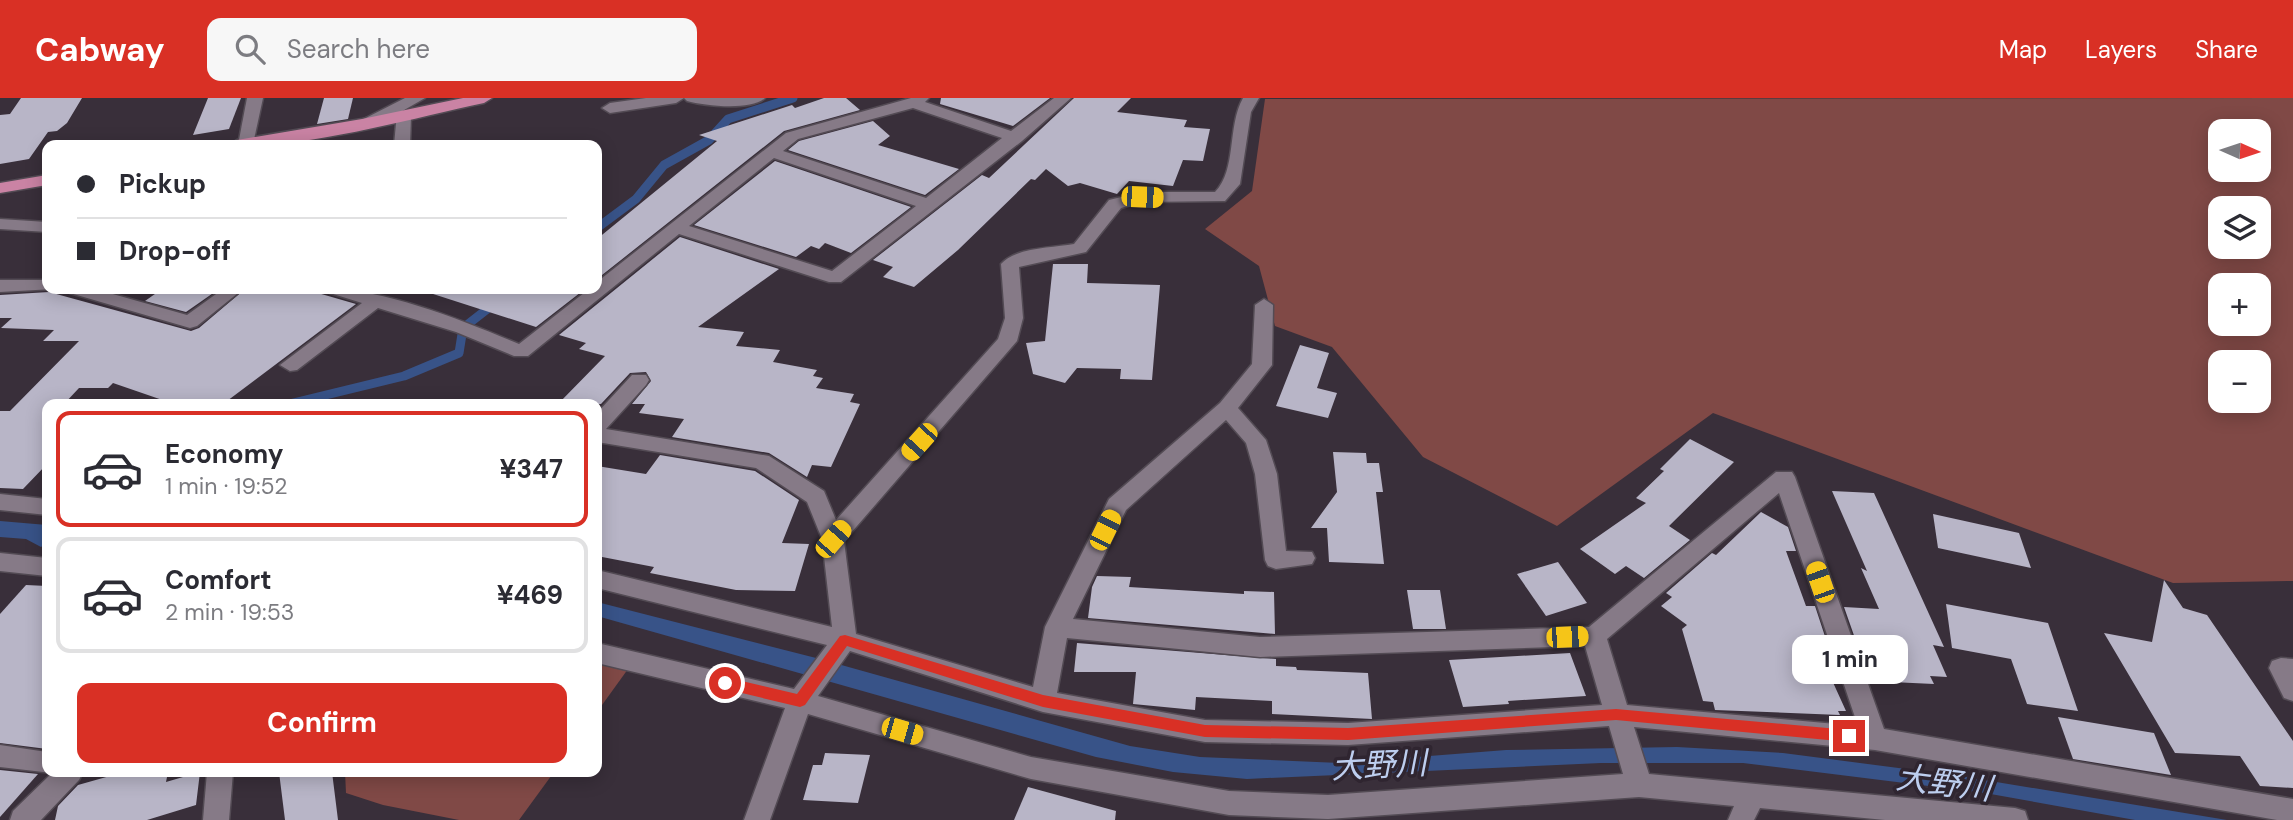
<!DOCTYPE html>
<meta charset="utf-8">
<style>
:root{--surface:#fff;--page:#f7f7f7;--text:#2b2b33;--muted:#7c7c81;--line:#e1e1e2;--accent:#d93025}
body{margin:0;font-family:"DM Sans","Noto Sans JP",sans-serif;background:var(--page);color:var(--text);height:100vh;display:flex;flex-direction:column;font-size:26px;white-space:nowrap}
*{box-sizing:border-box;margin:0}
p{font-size:23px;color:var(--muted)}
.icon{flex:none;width:38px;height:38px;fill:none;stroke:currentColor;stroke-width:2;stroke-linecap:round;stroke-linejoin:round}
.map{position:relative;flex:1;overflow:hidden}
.panel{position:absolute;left:42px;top:301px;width:560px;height:378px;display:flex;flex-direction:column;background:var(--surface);border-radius:14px;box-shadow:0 4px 18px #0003}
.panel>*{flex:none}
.banner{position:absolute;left:42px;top:42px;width:560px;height:154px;border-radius:14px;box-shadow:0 4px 18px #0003;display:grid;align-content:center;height:154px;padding:0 35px;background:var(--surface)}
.needle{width:46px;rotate:93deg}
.tools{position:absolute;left:2208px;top:21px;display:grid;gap:14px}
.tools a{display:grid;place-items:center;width:63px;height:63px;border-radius:14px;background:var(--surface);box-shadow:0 4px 18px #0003;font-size:35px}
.end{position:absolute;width:32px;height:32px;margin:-16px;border:9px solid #d93025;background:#fff;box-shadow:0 0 0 4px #fff}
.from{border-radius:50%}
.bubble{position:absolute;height:49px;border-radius:14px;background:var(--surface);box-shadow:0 4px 18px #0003;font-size:23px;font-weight:700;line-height:49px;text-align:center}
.car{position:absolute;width:21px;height:42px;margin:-21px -10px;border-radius:9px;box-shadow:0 0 5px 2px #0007;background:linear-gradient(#f5c518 24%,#345 0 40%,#f5c518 0 76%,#345 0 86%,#f5c518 0)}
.banner b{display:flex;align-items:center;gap:24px;height:66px;font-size:26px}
.banner b+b{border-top:2px solid var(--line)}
.banner i{width:18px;height:18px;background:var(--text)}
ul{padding:12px 0 0;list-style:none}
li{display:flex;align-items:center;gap:21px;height:116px;margin:0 14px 10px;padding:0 21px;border:4px solid var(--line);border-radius:14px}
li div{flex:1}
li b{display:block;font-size:26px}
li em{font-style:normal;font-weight:700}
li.selected{border-color:var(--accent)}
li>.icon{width:63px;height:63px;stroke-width:1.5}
.cta{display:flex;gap:14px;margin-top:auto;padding:14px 35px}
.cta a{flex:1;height:80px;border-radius:14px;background:var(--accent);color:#fff;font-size:28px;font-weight:700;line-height:80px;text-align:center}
header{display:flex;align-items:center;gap:42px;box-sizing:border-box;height:98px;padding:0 35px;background:var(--accent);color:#fff}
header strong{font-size:33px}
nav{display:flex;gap:38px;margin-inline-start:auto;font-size:24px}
.search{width:490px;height:63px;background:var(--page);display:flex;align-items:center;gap:18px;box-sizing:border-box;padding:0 24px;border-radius:14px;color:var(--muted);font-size:26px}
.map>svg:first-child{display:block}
</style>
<header>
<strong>Cabway</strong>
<div class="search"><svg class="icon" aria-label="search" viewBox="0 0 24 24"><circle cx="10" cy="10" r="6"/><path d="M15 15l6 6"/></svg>Search here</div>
<nav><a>Map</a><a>Layers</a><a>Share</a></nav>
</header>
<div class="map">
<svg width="2293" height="722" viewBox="0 0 2293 722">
<rect width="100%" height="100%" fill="#392f3a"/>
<g fill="#804946" fill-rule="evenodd">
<path d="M2293,0V483L2173,485L1713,315L1557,428L1423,359L1332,249L1275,228L1259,168L1205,131L1252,93L1265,1ZM2221,33H2259V72H2221ZM2221,110H2259V149H2221ZM2221,187H2259V226H2221ZM2221,264H2259V303H2221Z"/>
<polygon points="597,564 628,571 597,614"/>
<polygon points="345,674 554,674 519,722 459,722 383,707 346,695"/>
</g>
<g fill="#385388">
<polygon points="0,423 47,427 47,444 41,449 26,441 0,439"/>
<polygon points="597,504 820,561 1130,648 1200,659 1340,665 1506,652 1677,649 1783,655 1960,678 2227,722 2135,722 1985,695 1743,665 1601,665 1247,681 1173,674 1096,659 597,518"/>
</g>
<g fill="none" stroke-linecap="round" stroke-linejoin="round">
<g stroke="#385388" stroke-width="9">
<polyline points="597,130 636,101 664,67 709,42 728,21 793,0"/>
<polyline points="289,306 404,278 459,255 463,230 513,191"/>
</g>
</g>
<g fill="#b8b5c7">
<polygon points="21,0 82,0 67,25 57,33 48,34 29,61 0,66 0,17 10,16"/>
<polygon points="208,0 241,0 229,31 193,37"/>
<polygon points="324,0 353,0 348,21 317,26"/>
<polygon points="824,0 846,0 860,12 784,33 597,181 597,141 717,43 699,37 792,7 795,10"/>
<polygon points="941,0 1050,0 1013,28 940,6"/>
<polygon points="1074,0 1131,0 1117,14 1187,22 1184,29 1210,31 1203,63 1183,62 1173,88 1129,83 1117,96 1080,85 1068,88 1046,71 1035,82 1031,81 958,152 914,189 883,179 893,169 873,162 982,77 989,80"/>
<polygon points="873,23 890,38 878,47 959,71 925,97 788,52 799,43"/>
<polygon points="775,63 911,109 851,155 825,145 819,151 811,148 796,159 694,127"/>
<polygon points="680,139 779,171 698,229 744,234 736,248 780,252 773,264 817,272 813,278 823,280 816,290 854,296 850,304 860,306 831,369 812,367 807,379 769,355 672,339 684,321 639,315 645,306 632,306 651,283 646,274 630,275 601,306 558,306 605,258 579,251 586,245 559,237"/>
<polygon points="1053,166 1088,166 1087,185 1160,187 1152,282 1120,281 1121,271 1077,270 1065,285 1033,276 1026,245 1045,243"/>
<polygon points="162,191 219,191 186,214 145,203"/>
<polygon points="245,191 304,191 356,206 223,306 174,306 113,285 108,290 79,290 64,306 47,306 47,366 23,391 0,390 0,313 10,313 79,243 43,243 54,232 1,230 12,220 0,220 0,197 49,194 191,233 199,230"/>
<polygon points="431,191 585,191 536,229 430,195"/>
<polygon points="1300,247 1329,255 1317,290 1337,295 1328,320 1276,308"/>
<polygon points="1690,341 1734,364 1669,428 1690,442 1644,480 1626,468 1615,476 1580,451 1646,405 1636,400 1664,373 1660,371"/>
<polygon points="1333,354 1366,355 1367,365 1379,365 1383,394 1376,394 1384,466 1329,464 1327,430 1311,430 1337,394"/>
<polygon points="660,357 755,373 799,402 782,445 809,446 795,493 736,492 650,475 654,469 597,458 597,368 646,376"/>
<polygon points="1832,393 1874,395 1944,549 1933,547 1947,579 1930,578 1934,586 1870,583 1844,509 1879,511 1861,470 1867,473"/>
<polygon points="1761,414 1788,429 1796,453 1786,453 1806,508 1815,508 1839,581 1831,580 1846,613 1838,613 1840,617 1715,612 1713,604 1703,603 1682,531 1687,527 1661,508 1672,499 1666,495 1712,455 1716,457"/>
<polygon points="1933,416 2019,435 2031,470 1938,450"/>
<polygon points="1558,464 1587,505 1546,518 1517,476"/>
<polygon points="1097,478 1131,479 1129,489 1244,496 1244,493 1274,494 1275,536 1088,520 1092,489"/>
<polygon points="2164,482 2183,510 2207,517 2293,643 2293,690 2260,688 2240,658 2175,655 2104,535 2152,544"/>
<polygon points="26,487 47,488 47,651 0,645 0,516"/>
<polygon points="1407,492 1440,492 1446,531 1413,531"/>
<polygon points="1946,506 2048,525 2078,613 2027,606 2011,561 1952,550"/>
<polygon points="1077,545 1276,561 1276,568 1296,569 1297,572 1368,575 1372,621 1272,616 1272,603 1196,599 1195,612 1133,606 1136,574 1074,574"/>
<polygon points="1570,555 1586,598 1508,603 1509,606 1463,609 1449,562"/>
<polygon points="2058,619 2154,635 2171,677 2073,661"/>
<polygon points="825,655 870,657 858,705 803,702 813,667 822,667"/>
<polygon points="0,672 38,676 0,719"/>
<polygon points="124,674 168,674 166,684 200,674 196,707 147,722 55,722 58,708 78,687"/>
<polygon points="279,674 332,674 338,722 285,722"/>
<polygon points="1028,689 1116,713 1115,722 1014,722"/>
</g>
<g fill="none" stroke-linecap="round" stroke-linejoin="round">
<defs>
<g id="minor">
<polygon points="247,0 263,0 253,46 238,47"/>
<polygon points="405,0 425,0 399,15 408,15 411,18 410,47 394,47 397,15 362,31 354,26"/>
<polygon points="646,0 684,0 676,5 610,15 602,10 610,5"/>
<path d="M684,0H765C751,13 705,8 687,3Z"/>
<path d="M911,0H929L925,4L1011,33L1054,0H1071L1022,43L841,184H829L679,136L528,258H514L456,234L378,210L297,272L290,273L280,267L362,205L330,195L327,191C386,191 464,223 519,246L589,191H597V184L786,35ZM913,10L1002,40L926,100L783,53L798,41ZM774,60L916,108L832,173L689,128Z"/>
<path d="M1243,0H1259L1251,14L1240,86L1225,103L1142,104L1121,110L1086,154L1019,169L1023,220L1017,243L844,443L856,536L1033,589L1045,529L1109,401L1220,305L1252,266L1255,207L1264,201L1273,207L1272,267L1238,310L1266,342L1277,376L1286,453L1312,454L1315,460L1312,466L1276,471L1268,468L1265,462L1255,376L1246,345L1226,322L1126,412L1073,521L1260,539L1589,529L1776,374H1792L1795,379L1884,631L2293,701V722H2277L1875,652L1634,629L1649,676L2015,710L2025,713L2028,722H1885L1760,710L1754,722H1728L1734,708L1639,699L1328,721L1229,717L1031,681L808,616L770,722H744L785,610L597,565V545L794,591L827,547L597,490V472L832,529L822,441L807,404L756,370L597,344V315L632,277H646L649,282L646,287L606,331L769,358L824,393L836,422L998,241L1005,220L1001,166C1016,149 1053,150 1074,146L1109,102L1142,94H1215C1237,72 1227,28 1243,0ZM1779,395L1858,628L1627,607L1607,541ZM1067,540L1260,559L1585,548L1602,607L1348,625L1205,622L1057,595ZM850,553L1043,614L1205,644L1348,647L1609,628L1623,676L1328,697L1229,693L1031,659L818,598Z"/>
<polygon points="0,121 47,124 47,134 0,131"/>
<polygon points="0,182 47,182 47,191 54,191 0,194"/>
<polygon points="67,191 95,191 187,217 223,191 243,191 197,228 190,230 70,195"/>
<polygon points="0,396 47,401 47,417 0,412"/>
<polygon points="0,455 47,460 47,478 0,473"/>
<polygon points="2281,560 2293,561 2293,603 2284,600 2269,570 2272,563"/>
<polygon points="0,647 47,654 47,674 83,674 79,682 41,722 10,722 13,713 52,675 0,669"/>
<polygon points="207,674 233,674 229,722 203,722"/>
</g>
<g id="major">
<path d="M463,0H492L484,5C408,21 306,51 229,47L237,42L362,21Z"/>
<polygon points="47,77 47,87 0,95 0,85"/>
</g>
</defs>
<use href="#minor" stroke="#534b54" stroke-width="3"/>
<use href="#major" stroke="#534b54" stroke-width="3"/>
<use href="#minor" fill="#867a87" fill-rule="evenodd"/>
<use href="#major" fill="#ca83a4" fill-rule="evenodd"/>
</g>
<polygon fill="#d93025" points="845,537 1043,597 1205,627 1348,630 1616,611 1849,632 1856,638 1849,644 1616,622 1348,642 1205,639 1043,609 847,548 805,607 800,609 725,591 719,585 725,579 797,596 840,538"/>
<g text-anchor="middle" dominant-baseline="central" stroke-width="7" stroke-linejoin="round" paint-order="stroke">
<g font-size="32" font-style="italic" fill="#bdceef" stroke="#2f2530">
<text transform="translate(1379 667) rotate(-3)">大野川</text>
<text transform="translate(1944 685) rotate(7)">大野川</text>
</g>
</g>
</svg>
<div class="tools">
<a><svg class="needle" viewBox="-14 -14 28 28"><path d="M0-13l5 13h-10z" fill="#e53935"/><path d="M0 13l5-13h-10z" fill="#7c7c81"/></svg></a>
<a><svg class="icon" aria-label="layers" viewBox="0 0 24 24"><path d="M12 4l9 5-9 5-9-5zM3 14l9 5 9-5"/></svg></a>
<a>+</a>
<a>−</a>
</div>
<i class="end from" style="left:725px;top:585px"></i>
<i class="end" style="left:1849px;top:638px"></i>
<div class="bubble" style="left:1792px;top:537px;width:116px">1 min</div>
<i class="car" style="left:1142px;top:99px;rotate:92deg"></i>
<i class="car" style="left:919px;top:344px;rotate:222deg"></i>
<i class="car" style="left:1105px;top:432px;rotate:26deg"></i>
<i class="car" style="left:833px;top:441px;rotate:41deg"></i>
<i class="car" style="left:1820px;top:484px;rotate:341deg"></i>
<i class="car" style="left:1567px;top:539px;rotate:88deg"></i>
<i class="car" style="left:902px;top:633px;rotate:106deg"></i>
<div class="banner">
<b><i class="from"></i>Pickup</b>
<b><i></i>Drop-off</b>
</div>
<section class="panel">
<ul>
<li class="selected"><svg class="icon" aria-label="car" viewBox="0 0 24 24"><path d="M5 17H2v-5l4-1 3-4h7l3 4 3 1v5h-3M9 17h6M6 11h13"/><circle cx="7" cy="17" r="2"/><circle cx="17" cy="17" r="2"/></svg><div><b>Economy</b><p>1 min · 19:52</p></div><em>¥347</em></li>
<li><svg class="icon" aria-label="car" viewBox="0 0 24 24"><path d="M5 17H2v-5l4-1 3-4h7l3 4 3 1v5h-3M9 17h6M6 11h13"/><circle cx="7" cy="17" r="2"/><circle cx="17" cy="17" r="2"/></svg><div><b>Comfort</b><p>2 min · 19:53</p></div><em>¥469</em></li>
</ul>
<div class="cta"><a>Confirm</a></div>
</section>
</div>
